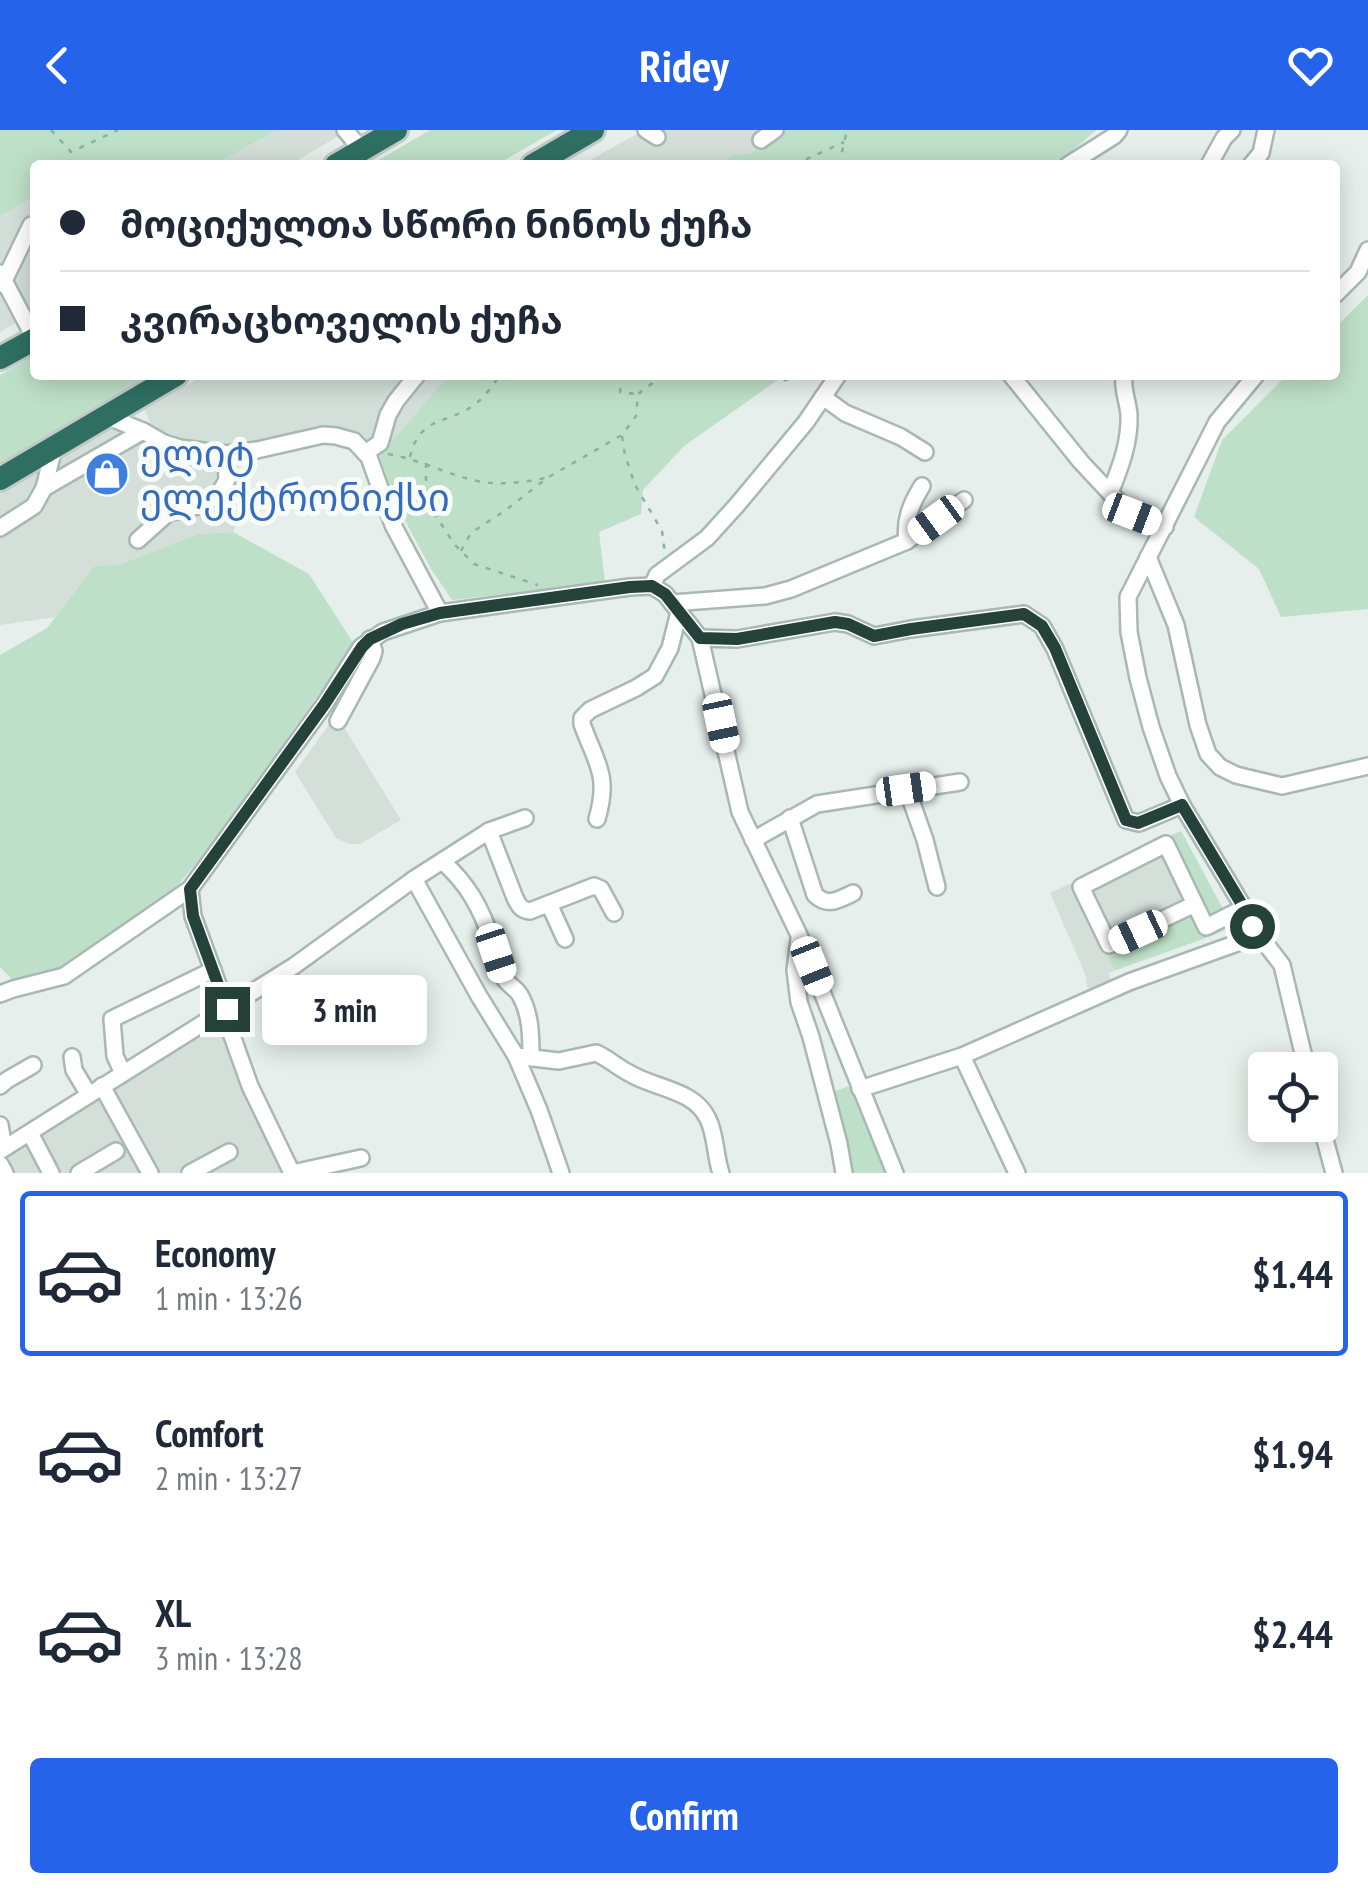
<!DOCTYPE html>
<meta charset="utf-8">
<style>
:root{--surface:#fff;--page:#f2f2f3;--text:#1f2937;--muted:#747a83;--line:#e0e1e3;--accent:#2563eb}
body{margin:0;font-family:"PT Sans Narrow","Noto Sans Georgian",sans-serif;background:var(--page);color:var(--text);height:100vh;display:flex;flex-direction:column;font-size:38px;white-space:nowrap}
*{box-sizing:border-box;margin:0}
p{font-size:32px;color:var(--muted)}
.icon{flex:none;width:55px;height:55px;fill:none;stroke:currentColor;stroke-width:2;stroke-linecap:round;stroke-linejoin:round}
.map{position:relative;height:1043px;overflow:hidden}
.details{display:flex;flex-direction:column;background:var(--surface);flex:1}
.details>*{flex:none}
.hud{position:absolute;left:30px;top:30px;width:1310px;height:220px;border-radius:10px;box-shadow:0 5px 25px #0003;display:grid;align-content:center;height:220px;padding:0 30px;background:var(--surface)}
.fabs{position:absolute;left:1248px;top:922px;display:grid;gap:20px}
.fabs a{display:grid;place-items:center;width:90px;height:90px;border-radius:10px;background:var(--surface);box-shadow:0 5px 25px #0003;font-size:50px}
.end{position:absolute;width:45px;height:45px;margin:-22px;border:12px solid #24423a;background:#fff;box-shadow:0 0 0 5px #fff}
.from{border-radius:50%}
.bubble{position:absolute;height:70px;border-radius:10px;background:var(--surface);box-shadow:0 5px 25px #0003;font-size:32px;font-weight:800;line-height:70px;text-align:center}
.car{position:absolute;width:30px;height:60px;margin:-30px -15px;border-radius:12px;box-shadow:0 0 8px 2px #0007;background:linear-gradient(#fff 24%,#345 0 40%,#fff 0 76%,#345 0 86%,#fff 0)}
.hud b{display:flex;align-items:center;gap:35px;height:95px;font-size:38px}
.hud b+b{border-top:2px solid var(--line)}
.hud i{width:25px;height:25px;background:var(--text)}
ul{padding:18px 0 0;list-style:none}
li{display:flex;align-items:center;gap:30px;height:165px;margin:0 20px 15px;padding:0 10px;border:5px solid transparent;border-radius:10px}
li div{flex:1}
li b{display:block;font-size:38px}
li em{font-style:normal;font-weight:800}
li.on{border-color:var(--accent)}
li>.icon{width:90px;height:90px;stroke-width:1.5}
.button{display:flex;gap:20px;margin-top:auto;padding:20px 30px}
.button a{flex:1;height:115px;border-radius:10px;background:var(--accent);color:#fff;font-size:40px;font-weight:800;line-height:115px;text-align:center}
header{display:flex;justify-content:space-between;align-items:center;height:130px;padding:0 30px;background:var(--accent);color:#fff;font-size:45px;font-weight:800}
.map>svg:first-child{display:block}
</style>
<header><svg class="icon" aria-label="back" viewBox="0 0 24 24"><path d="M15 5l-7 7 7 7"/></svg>Ridey<svg class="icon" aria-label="heart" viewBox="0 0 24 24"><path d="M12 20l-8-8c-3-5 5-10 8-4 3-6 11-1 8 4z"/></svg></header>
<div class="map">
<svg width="1368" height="1043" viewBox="0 0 1368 1043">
<rect width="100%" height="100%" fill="#e6efeb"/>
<g fill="#d4dfda">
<polygon points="277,0 349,0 289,35 214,35"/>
<polygon points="644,0 785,0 749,23 733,25 716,35 581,35"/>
<polygon points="35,66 35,182 0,202 0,86"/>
<polygon points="205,245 449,245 398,304 378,320 353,303 306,306 224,319 171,310 151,294 144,279"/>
<polygon points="121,297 200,324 237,330 246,369 233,402 198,404 121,434 94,436 55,487 0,495 0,364 106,301"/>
<polygon points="335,586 345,599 401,690 360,714 349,714 336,708 295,642"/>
<polygon points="1181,701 1233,798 1109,843 1111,852 1093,860 1087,857 1086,846 1050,763"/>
<polygon points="221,892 248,968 286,1043 0,1043 0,1024"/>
</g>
<g fill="#bfe0c8">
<polygon points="0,0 277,0 214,35 35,35 35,66 0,86"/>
<polygon points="430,0 557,0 496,35 370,35"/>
<polygon points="785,0 1096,0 1063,29 1050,35 716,35 733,25 750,23"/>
<polygon points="1368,165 1368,479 1281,487 1259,439 1194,387 1222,310 1287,245 1335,245 1335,198"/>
<polygon points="35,225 35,245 156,245 0,333 0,245"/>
<polygon points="449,245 785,245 684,316 643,360 641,384 599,402 605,453 452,470 431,439 394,370 378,320 398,304"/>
<polygon points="233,402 309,444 354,514 221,702 175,759 62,838 12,849 0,837 0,525 47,498 94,436 121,434 198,404"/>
<polygon points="1181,701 1224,781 1208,789 1167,707"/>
<polygon points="1191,782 1193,783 1206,808 1115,840 1106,822"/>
<polygon points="849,956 885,1043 852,1043 835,961"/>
</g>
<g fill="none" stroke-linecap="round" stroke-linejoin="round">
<defs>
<g id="minor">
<polyline points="345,0 362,20"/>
<polyline points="646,0 657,7"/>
<polyline points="761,10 775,0"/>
<polyline points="1068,35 1114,6 1119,0"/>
<polyline points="1209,35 1224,8 1232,0"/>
<polyline points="1251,35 1261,23 1266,0"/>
<polyline points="0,143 35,209"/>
<polyline points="0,154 4,151 31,95"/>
<polyline points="1335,165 1358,142 1368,120"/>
<polyline points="1011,245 1081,332 1110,363 1131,384 1165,397"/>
<polyline points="1256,245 1217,292 1128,467 1129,502 1138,548 1151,597 1168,646 1182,675 1244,778 1252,796 1282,835 1307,940"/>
<polyline points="823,267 845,283 901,307 925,322"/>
<polyline points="106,286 143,301 164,313 180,318 226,324 257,320 323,305 336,306 354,311 369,327 393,395 440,483 630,457 652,456 665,464 700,508 740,682 799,805 895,1043"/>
<polyline points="365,323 380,313 388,285 396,271 417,245"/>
<polyline points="44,358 143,301"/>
<path d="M1110,363C1120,338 1130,313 1129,285C1128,271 1122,260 1124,245"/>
<polyline points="0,398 34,376 44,358 54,318"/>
<polyline points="138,410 168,383 202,375 220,362 227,350 226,324"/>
<path d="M907,411C904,390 911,374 922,356"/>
<polyline points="1148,427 1176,495 1198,595 1208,624 1220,637 1236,645 1282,656 1368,636"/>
<polyline points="652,456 657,445 707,408 737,375 806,292 838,245"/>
<polyline points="672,473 765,466 791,459 907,411 964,370"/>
<polyline points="700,508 737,509 835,492 848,494 874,506 911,499 1024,484 1042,496 1055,519 1126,690 1139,693 1182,675"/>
<polyline points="338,591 372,528 374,521 370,509"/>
<polyline points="907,659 925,710 937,757"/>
<path d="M790,688L815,765C828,777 838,770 853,763"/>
<path d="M597,689C610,645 596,633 582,594V588L590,580L636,558L655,546L670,518L679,482"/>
<path d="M489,701L515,768C519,776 521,780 530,781L594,756L601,759L614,783"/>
<polyline points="753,710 817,674 960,652"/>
<path d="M442,731C468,754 481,778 492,811C495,822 498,838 504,848C508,855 516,858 520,865C531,884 531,907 531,928"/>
<polyline points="414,749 479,866 516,926 539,980 561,1043"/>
<polyline points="190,759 193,786 227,879 230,900 250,956 292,1043"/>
<polyline points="549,774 565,809"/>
<polyline points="1195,774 1109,815 1081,757 1166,714 1206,797 1244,778"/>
<polyline points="799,809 795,840 799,872 811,907 839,1014 844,1043"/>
<polyline points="0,864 13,859 64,846 190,759 324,575 361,517 383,502 440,483"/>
<path d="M516,926L559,931L596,923C608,928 617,937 629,943C655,959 694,959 708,989C716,1005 715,1026 721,1043"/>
<polyline points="962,926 1017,1043"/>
<polyline points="72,927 74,940 89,965"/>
<polyline points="123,943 115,926 112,889 213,840"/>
<polyline points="0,956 7,950 33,935"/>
<polyline points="102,956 150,1043"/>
<polyline points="860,959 962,926 1129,852 1240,812 1252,796"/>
<polyline points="1320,991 1334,1043"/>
<polyline points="0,995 4,1018"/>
<polyline points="30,1003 51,1043"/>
<polyline points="0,1021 294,836 414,749 489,701 525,688"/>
<polyline points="0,1034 5,1043"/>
<polyline points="79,1043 116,1021"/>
<polyline points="190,1043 229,1022"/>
<polyline points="292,1043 361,1028"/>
</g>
<g id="highway">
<polyline points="336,35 396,0"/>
<polyline points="533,35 593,0"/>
<polyline points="0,228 35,209"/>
<polyline points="0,349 176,245"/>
</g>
</defs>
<use href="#minor" stroke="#a8b8b2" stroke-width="20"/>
<use href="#highway" stroke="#c2cac8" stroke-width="28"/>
<g stroke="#86b3a5" stroke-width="2.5" stroke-dasharray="5 8" stroke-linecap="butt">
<polyline points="51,0 71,22 118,0"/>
<polyline points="794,35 844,12"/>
<polyline points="839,35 847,0"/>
<polyline points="622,245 620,262 636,264"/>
<polyline points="776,245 778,252 789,249 794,245"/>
<polyline points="622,306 625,325 635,355 662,401 665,424"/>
<path d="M388,324C418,329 444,343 473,350C497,356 521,353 545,348"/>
<path d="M410,327C420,282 453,296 480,270C488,263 494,253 500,245"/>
<polyline points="426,333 426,371 455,415 474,434 538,455"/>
<polyline points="461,421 471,403 506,380 547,348 622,305 636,286 638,264 663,245"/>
</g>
<use href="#minor" stroke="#fff" stroke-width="15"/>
<use href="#highway" stroke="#2f6f62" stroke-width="22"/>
</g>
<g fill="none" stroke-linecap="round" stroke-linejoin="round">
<polyline stroke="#24423a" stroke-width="12" points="227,879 193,786 190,759 324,575 362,517 370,509 402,494 440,483 630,457 652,456 665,464 700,508 737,509 835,492 848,494 874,506 911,499 1024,484 1042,496 1055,518 1126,690 1138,693 1182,675 1244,778 1252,796"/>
</g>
<defs>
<symbol id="shop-disc" viewBox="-11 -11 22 22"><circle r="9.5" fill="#3f7fe0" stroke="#f7fbf9"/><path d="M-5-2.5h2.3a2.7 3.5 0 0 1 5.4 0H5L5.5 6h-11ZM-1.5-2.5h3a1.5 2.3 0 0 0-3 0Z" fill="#fff"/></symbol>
</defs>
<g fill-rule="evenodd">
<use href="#shop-disc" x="82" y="319" width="50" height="50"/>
</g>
<g text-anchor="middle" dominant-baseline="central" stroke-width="10" stroke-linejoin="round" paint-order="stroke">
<g font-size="38" fill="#366cbe" stroke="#f7fbf9" text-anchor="start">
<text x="140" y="322">ელიტ<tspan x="140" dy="44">ელექტრონიქსი</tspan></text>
</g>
</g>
</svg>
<div class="fabs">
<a><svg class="icon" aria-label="locate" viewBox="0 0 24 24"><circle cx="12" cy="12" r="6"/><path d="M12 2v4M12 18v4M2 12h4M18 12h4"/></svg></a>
</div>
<i class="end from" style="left:1252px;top:796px"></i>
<i class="end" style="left:227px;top:879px"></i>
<div class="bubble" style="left:262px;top:845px;width:165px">3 min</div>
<i class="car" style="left:1132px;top:384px;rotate:111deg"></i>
<i class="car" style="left:936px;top:390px;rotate:234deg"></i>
<i class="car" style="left:721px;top:593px;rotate:168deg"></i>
<i class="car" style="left:906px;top:659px;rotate:82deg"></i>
<i class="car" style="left:1138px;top:802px;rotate:245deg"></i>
<i class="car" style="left:496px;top:823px;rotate:162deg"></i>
<i class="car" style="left:812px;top:836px;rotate:158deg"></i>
<div class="hud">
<b><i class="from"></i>მოციქულთა სწორი ნინოს ქუჩა</b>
<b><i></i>კვირაცხოველის ქუჩა</b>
</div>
</div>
<section class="details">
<ul>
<li class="on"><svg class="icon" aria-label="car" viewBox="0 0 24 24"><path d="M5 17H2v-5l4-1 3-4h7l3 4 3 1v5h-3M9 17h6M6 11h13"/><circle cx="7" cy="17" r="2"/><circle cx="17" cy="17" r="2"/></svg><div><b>Economy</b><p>1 min · 13:26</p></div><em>$1.44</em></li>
<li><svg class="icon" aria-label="car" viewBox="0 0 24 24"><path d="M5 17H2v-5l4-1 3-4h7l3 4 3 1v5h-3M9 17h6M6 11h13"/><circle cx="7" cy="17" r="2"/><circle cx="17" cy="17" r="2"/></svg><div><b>Comfort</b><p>2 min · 13:27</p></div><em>$1.94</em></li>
<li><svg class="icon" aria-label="car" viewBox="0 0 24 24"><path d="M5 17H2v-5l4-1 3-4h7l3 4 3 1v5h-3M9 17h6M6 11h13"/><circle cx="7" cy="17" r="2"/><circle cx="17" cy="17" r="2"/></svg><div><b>XL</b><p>3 min · 13:28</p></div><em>$2.44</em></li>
</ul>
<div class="button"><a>Confirm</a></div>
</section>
